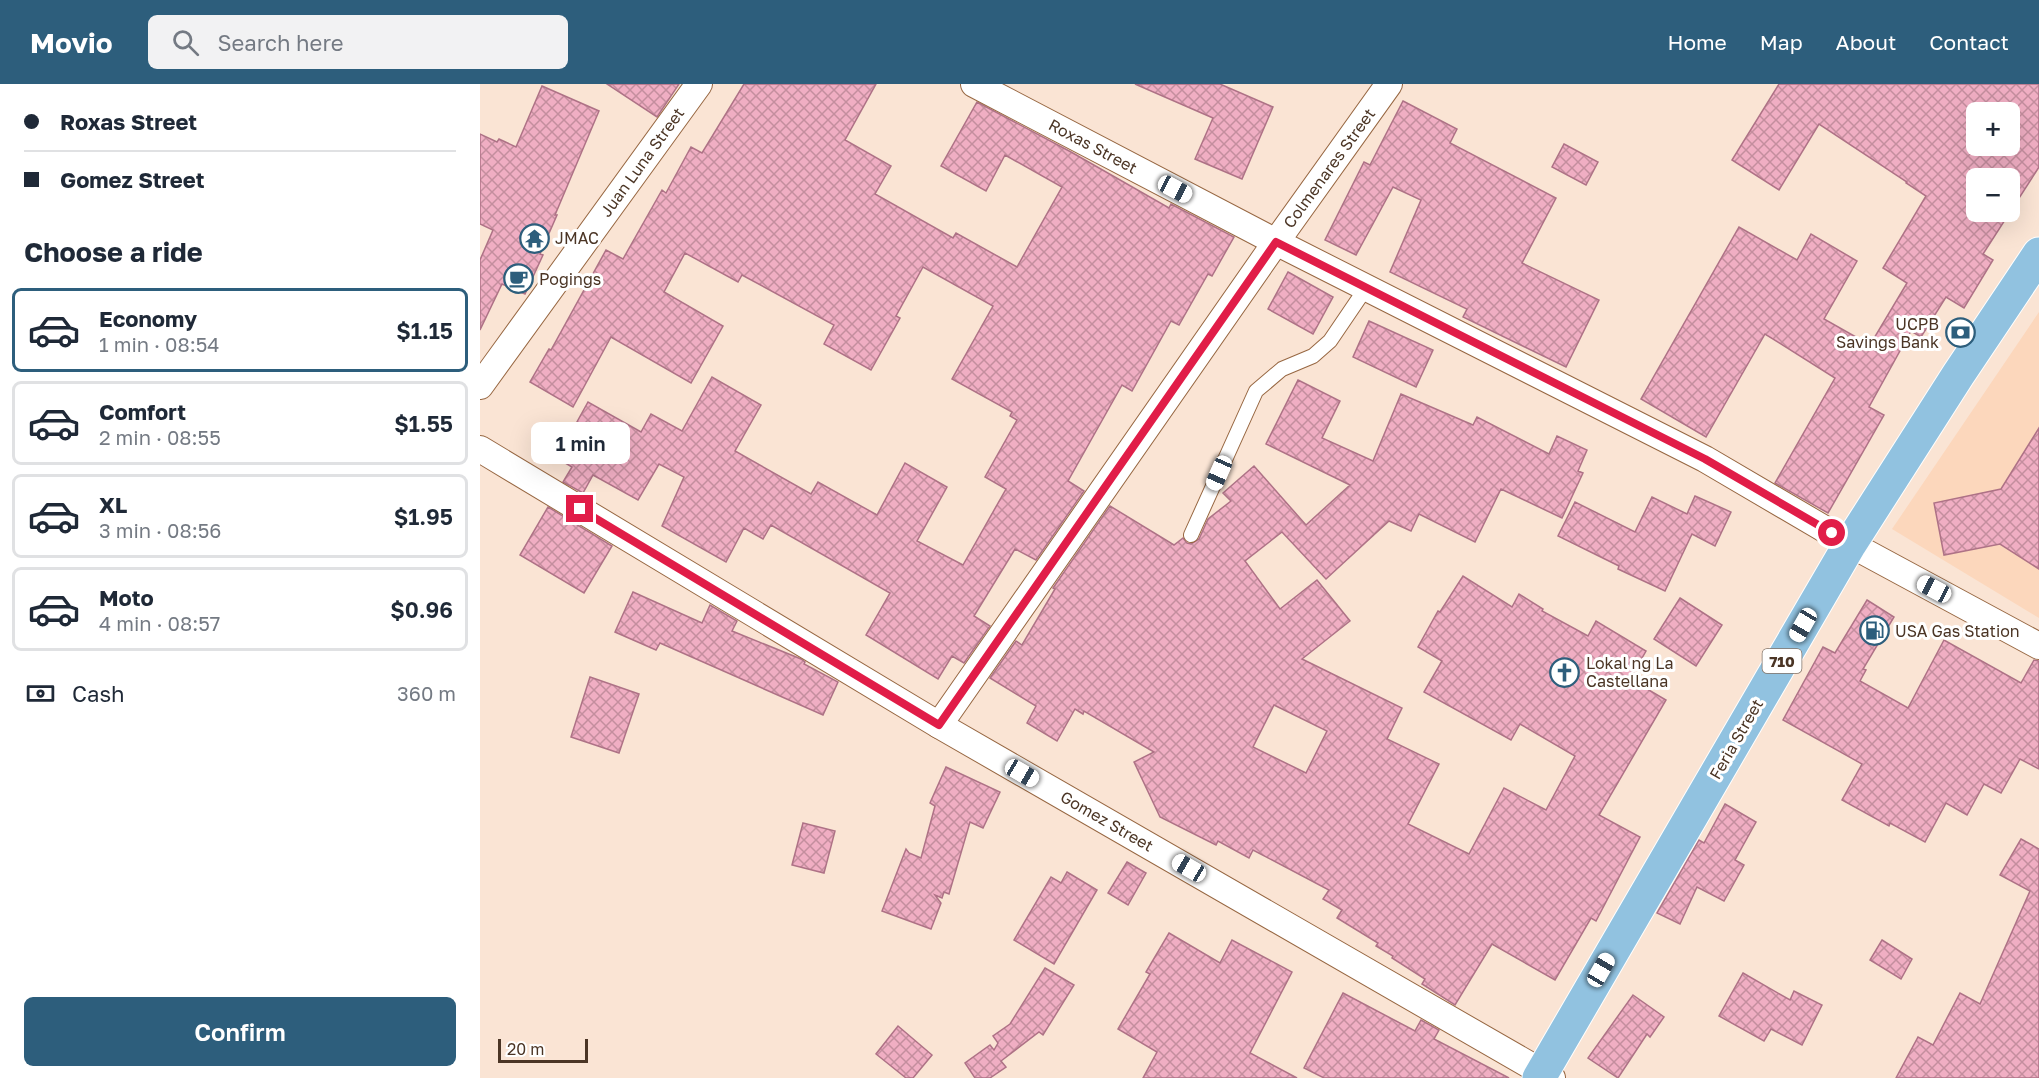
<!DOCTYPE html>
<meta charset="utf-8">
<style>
:root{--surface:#fff;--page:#f2f2f3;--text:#1f2937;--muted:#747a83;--line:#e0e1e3;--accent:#2d5e7c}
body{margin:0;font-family:"Golos Text",sans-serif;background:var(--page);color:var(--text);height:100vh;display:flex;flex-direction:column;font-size:22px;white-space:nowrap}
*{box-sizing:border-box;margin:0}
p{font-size:20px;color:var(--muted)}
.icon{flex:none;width:33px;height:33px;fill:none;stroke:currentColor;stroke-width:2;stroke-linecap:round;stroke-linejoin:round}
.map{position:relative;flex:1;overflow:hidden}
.drawer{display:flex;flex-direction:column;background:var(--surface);width:480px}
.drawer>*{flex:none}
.banner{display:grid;align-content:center;height:132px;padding:0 24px;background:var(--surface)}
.buttons{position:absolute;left:1486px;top:18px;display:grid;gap:12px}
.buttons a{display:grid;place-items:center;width:54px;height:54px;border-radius:9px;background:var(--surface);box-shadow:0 6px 24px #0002;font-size:30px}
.scale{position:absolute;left:18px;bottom:15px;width:90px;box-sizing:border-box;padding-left:6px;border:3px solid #4b3525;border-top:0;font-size:16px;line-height:21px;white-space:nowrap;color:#4b3525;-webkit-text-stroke:4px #fff;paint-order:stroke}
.end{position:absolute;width:27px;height:27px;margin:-14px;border:8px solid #e11d48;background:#fff;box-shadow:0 0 0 3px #fff}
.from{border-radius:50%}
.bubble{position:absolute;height:42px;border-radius:9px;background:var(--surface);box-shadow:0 6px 24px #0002;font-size:20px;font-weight:600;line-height:42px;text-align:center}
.car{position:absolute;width:18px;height:36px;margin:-18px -9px;border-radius:8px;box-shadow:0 0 4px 2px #0007;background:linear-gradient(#fff 24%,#345 0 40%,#fff 0 76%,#345 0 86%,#fff 0)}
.banner b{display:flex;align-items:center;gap:21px;height:57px;font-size:22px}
.banner b+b{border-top:2px solid var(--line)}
.banner i{width:15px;height:15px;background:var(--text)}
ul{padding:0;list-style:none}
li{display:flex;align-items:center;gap:18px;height:84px;margin:0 12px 9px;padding:0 12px;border:3px solid var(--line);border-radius:9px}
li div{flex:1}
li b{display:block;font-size:22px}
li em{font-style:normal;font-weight:600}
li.active{border-color:var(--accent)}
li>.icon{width:54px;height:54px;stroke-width:1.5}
h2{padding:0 24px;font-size:27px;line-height:72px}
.pay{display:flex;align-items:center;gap:15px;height:66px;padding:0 24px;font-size:22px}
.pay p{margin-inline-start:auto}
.action{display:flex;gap:12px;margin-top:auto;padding:12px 24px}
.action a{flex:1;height:69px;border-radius:9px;background:var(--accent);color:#fff;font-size:24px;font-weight:600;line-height:69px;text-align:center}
header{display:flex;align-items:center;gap:36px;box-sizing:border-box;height:84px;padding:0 30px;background:var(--accent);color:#fff}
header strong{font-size:28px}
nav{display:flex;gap:33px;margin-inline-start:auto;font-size:21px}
.search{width:420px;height:54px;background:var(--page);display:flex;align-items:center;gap:15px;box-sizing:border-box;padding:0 21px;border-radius:9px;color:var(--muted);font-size:22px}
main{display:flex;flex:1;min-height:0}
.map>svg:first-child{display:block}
</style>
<header>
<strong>Movio</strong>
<div class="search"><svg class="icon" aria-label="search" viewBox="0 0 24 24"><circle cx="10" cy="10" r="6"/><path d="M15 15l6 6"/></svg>Search here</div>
<nav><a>Home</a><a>Map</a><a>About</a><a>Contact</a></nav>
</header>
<main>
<section class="drawer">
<div class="banner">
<b><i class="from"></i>Roxas Street</b>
<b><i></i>Gomez Street</b>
</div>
<h2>Choose a ride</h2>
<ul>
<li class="active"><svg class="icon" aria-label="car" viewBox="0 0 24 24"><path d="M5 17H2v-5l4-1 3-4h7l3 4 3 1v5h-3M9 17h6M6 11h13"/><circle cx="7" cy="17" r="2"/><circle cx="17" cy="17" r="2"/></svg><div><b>Economy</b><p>1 min · 08:54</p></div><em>$1.15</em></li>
<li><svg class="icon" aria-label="car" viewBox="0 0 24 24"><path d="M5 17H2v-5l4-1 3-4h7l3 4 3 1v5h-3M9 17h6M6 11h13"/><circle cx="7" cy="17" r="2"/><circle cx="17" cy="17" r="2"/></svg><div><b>Comfort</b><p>2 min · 08:55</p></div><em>$1.55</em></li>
<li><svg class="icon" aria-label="car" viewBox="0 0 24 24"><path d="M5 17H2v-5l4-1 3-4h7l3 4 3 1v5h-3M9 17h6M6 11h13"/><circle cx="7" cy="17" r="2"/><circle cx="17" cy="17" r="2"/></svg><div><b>XL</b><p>3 min · 08:56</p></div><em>$1.95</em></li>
<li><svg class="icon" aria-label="car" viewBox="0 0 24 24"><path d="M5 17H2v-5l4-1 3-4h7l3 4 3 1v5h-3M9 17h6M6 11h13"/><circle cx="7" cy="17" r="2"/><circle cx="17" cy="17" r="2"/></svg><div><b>Moto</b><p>4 min · 08:57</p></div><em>$0.96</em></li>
</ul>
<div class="pay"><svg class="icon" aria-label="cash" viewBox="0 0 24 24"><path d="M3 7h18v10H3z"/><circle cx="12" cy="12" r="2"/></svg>Cash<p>360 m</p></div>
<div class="action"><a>Confirm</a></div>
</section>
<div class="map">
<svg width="1559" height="994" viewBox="0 0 1559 994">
<defs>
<pattern id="building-cross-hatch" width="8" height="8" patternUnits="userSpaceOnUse" patternTransform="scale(1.5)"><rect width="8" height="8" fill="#f0aec3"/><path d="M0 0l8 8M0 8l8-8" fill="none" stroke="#c48e9e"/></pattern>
</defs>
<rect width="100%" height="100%" fill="#fae4d4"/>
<polygon fill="#fcd7bc" points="1559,228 1559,534 1412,445"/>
<g fill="url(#building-cross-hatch)" stroke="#ae7286" stroke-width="1.5" fill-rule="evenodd">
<polygon points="127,0 199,0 177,33"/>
<polygon points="264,0 396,0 365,56 411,82 395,110 473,154 476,149 537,183 582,103 525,71 506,107 461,82 497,18 591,68 689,124 691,120 754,153 732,192 728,190 699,241 691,237 652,307 642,301 588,397 604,407 556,476 535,465 494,532 510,542 484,579 472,572 458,595 386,551 410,509 291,441 283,455 264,444 246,478 182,442 204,393 179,380 158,416 113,391 103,409 83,398 92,383 77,374 108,318 161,348 171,330 202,347 232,293 281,321 255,367 331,410 338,398 397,431 425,379 467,403 437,457 483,481 526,405 505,393 537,336 530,332 532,328 472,295 513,222 443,183 416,232 420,234 391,286 344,260 354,241 262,191 258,198 205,169 184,208 243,242 211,299 131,253 93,323 50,298 69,265 71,266 126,166 143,175 182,106 186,109 211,63 222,69"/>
<polygon points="655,0 740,0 793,23 762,95 715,75 733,34"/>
<path d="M1299,0H1559V83L1503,170L1513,176L1484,224L1466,213L1441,253L1431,247L1389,323L1404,331L1348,429L1295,399L1355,294L1285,250L1226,353L1161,315L1259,143L1317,176L1331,150L1377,177L1344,235L1390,261L1427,199L1403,184L1446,112L1426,99L1427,98L1339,40L1299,106L1252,76ZM1497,28H1530V62H1497ZM1497,94H1530V128H1497Z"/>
<polygon points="62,2 119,27 75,131 77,131 60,170 63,171 45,210 22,200 0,246 0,176 13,146 0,140 0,50 17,58 19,55 36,63"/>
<polygon points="923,17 977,45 970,59 1076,114 1042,179 1119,216 1086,283 983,233 987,225 910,188 941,116 913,103 876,171 845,156 884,78 890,81"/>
<polygon points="1084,60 1118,78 1106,101 1072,83"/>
<polygon points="808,188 853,213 833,250 788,225"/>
<polygon points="889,237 953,266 936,303 873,273"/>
<path d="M818,296L860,317L842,354L893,377L921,310L993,341L997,333L1069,370L1077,352L1107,366L1098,387L1103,389L1082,434L1021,405L995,458L939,430L931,447L909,437L846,495L802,448L765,477L800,525L837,496L870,537L822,575L922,624L907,655L959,680L928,740L989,770L1024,704L1066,726L1095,672L1040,640L1031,656L944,608L962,577L938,563L958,527L960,528L983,492L1032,523L1039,510L1063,525L1062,527L1108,552L1116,537L1166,567L1150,595L1186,616L1119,731L1160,753L1116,837L1111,834L1075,896L1012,860L975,921L942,900L945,895L912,874L913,872L896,862L898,859L857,834L862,826L843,815L849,806L773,766L769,774L738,757L736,761L680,733L654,678L674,668L604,627L603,630L595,625L577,657L547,639L556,622L510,594L536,557L542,561L575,505L573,504L630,422L694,461L703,454L707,459L711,460L719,455L728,435L751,417L743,409L774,382L826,441L870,401L786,360ZM794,621L847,647L826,689L773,663Z"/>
<polygon points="1559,344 1559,485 1520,460 1464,471 1454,419 1521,405"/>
<polygon points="1215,412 1251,428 1235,462 1212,450 1185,507 1138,485 1139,482 1078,452 1095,418 1155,448 1172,413 1207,430"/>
<polygon points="68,423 132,462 104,509 40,471"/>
<polygon points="153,508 222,539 230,521 257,537 252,547 321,575 325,578 324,580 358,598 343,631 180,559 176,566 135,548"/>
<polygon points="1200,514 1242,541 1216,582 1174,555"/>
<polygon points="1387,516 1414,533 1383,585 1386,586 1380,597 1428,624 1464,556 1541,599 1554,576 1559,577 1559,685 1540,675 1521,709 1504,700 1487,731 1466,719 1445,758 1410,739 1409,742 1362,716 1382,680 1303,636 1343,563 1355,569"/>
<polygon points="110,593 159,610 139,669 91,653"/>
<polygon points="466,683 520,708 503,744 490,738 469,810 464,808 462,814 455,811 461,819 451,845 402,827 426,765 429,769 441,774 455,722 450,719"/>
<polygon points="1245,720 1276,738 1255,776 1264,781 1244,817 1217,803 1200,840 1177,829 1219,756 1224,759"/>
<polygon points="323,739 355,747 344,789 312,781"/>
<polygon points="1541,755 1559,765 1559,994 1416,994 1438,953 1453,961 1480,909 1500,920 1550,807 1520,791"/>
<polygon points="647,778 666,789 648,821 628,809"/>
<polygon points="587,788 617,806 574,880 534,856 571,793 581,799"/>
<polygon points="689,849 740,879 752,856 812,888 770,969 817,994 663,994 677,968 638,945 670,890 666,888"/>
<polygon points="1402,856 1432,875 1421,895 1390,876"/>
<polygon points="565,884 594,901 563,951 559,948 521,977 526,983 510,994 495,994 485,979 510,961 514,966 518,959 513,952 530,940"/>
<polygon points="1263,889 1310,916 1314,907 1342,921 1322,961 1291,945 1284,957 1239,932"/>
<polygon points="863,909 935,947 941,936 959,946 954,955 1029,994 844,994 824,984"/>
<polygon points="1153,911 1184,933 1170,953 1167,950 1138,994 1108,974"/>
<polygon points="418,942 452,971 433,994 426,994 396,970"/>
</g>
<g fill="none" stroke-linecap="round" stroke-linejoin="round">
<defs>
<polyline id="lane" points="711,451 776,307 802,285 833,272 850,257 886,204"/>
<g id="street">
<polyline points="494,0 796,158 1225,375 1370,460 1559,562"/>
<polyline points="0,302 219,0"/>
<polyline points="0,365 459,641 1072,994"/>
<polyline points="459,641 796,158 909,0"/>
</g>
<polyline id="primary" points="1059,994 1370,460 1478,291 1559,170"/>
</defs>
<use href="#lane" stroke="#976742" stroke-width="16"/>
<use href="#street" stroke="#976742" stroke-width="28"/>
<use href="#primary" stroke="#fff" stroke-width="35"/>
<use href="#lane" stroke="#fff" stroke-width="14"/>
<use href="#street" stroke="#fff" stroke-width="26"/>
<use href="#primary" stroke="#91c2e0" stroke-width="33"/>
</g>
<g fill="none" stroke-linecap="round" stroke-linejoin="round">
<polyline stroke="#e11d48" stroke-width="8" points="100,425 459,641 796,158 1225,375 1352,449"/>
</g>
<defs>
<symbol id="temple-ring" viewBox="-11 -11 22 22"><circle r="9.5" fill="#fff" stroke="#2d5e7c" stroke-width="1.5"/><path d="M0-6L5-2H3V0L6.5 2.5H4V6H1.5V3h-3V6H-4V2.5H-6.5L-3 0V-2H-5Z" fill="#2d5e7c"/></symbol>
<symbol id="cafe-ring" viewBox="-11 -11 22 22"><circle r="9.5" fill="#fff" stroke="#2d5e7c" stroke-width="1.5"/><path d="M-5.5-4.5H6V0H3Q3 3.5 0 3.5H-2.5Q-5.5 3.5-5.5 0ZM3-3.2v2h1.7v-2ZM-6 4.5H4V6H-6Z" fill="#2d5e7c"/></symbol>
<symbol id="bank-ring" viewBox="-11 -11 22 22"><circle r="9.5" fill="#fff" stroke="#2d5e7c" stroke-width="1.5"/><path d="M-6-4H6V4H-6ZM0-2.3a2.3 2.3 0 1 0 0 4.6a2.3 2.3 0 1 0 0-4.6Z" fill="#2d5e7c"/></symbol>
<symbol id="fuel-ring" viewBox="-11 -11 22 22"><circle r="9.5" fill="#fff" stroke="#2d5e7c" stroke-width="1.5"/><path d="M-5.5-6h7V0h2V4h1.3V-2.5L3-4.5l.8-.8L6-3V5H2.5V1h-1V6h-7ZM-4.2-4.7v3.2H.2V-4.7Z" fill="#2d5e7c"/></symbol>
<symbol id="church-ring" viewBox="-11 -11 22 22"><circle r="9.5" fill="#fff" stroke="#2d5e7c" stroke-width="1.5"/><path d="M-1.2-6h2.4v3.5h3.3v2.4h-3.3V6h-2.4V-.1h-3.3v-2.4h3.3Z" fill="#2d5e7c"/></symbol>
</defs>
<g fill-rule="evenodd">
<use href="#temple-ring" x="38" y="138" width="33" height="33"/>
<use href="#cafe-ring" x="22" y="178" width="33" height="33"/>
<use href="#bank-ring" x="1464" y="232" width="33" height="33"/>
<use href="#fuel-ring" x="1378" y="530" width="33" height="33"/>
<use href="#church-ring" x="1068" y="572" width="33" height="33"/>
</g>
<g text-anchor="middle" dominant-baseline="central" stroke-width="6" stroke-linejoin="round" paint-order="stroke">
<rect fill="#fff" stroke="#817266" stroke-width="1.5" x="1282.5" y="565" width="39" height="24" rx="4.5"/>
<g font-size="15" font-weight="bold" fill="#4b3525">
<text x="1302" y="577">710</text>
</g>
<g font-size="16" fill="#4b3525" stroke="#fff">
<text transform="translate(613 62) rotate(28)">Roxas Street</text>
<text transform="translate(162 78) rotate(-54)">Juan Luna Street</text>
<text transform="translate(849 84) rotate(-54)">Colmenares Street</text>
<text transform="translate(1256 655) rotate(-60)">Feria Street</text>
<text transform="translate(627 737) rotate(30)">Gomez Street</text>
</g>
<g font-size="16" fill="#4b3525" stroke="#fff" text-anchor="start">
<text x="75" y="154">JMAC</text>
<text x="59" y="195">Pogings</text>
<text x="1459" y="240" text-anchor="end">UCPB<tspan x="1459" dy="18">Savings Bank</tspan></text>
<text x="1415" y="547">USA Gas Station</text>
<text x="1106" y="579">Lokal ng La<tspan x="1106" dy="18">Castellana</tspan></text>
</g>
</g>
</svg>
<div class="buttons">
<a>+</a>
<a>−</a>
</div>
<div class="scale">20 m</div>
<i class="end from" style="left:1352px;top:449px"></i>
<i class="end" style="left:100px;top:425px"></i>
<div class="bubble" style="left:51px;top:338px;width:99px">1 min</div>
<i class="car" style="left:695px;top:105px;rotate:118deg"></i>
<i class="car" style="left:739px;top:389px;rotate:204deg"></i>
<i class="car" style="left:1454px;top:505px;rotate:298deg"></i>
<i class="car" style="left:1323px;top:541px;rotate:210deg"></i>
<i class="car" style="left:542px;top:689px;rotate:120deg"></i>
<i class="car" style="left:709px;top:784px;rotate:300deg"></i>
<i class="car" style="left:1121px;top:886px;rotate:30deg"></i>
</div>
</main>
